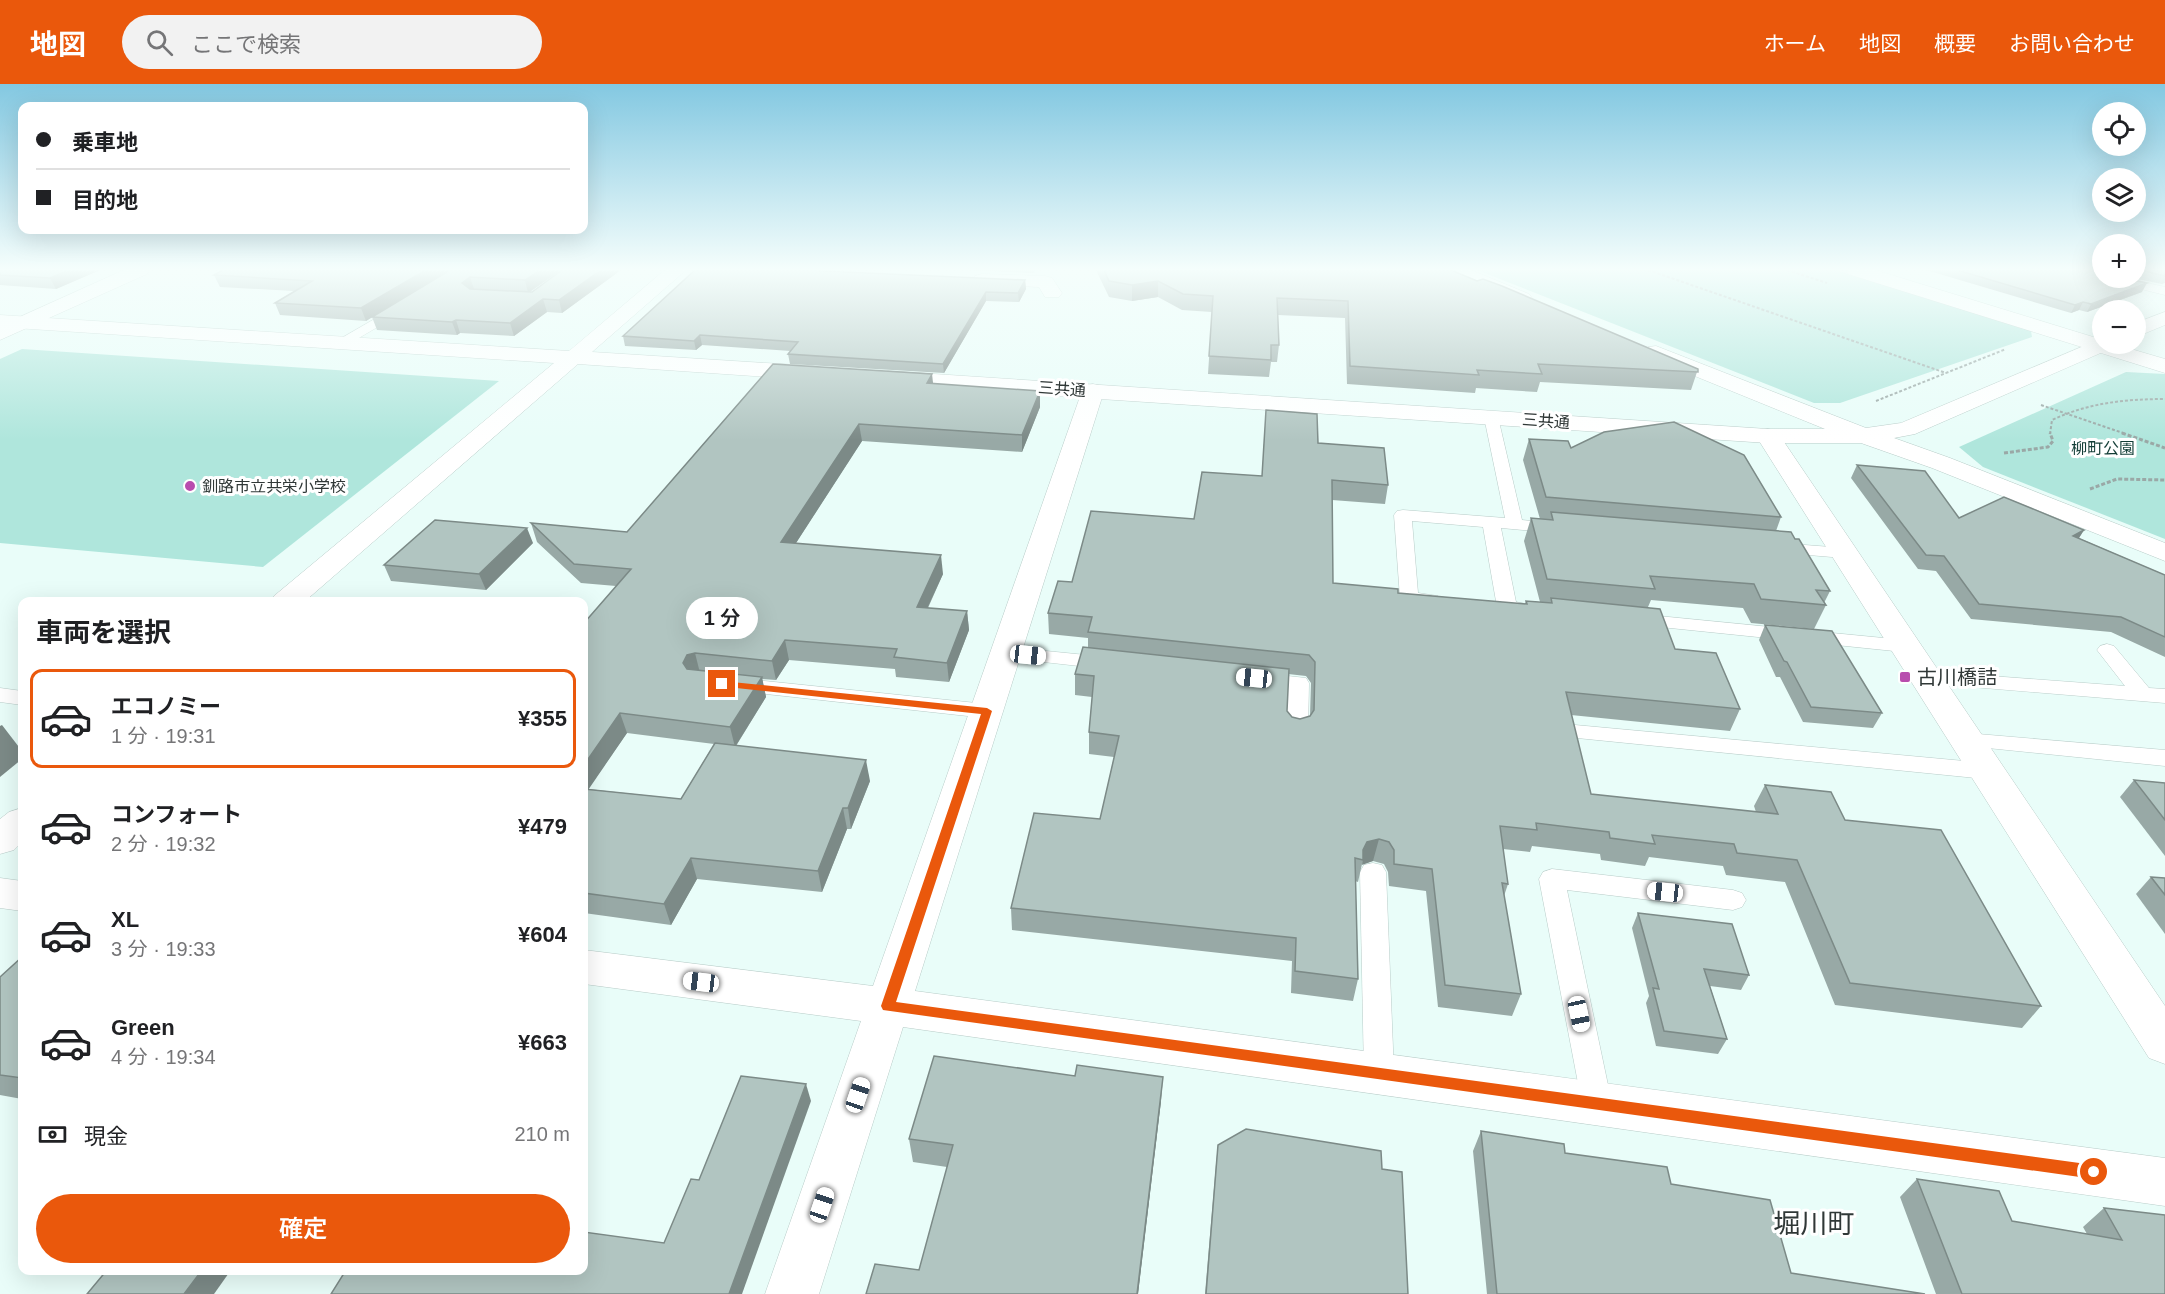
<!DOCTYPE html>
<html lang="ja">
<meta charset="utf-8">
<style>
:root{--surface:#fff;--page:#f2f2f2;--text:#202124;--muted:#757577;--line:#e0e0e0;--accent:#ea580c}
body{margin:0;font-family:Helvetica,"Noto Sans JP",sans-serif;background:var(--page);color:var(--text);height:100vh;display:flex;flex-direction:column;font-size:22px;white-space:nowrap}
*{box-sizing:border-box;margin:0}
p{font-size:20px;color:var(--muted)}
.icon{flex:none;width:33px;height:33px;fill:none;stroke:currentColor;stroke-width:2;stroke-linecap:round;stroke-linejoin:round}
.map{position:relative;flex:1;overflow:hidden}
.side{position:absolute;left:18px;top:513px;width:570px;height:678px;display:flex;flex-direction:column;background:var(--surface);border-radius:12px;box-shadow:0 6px 24px #0002}
.side>*{flex:none}
.hud{position:absolute;left:18px;top:18px;width:570px;height:132px;border-radius:12px;box-shadow:0 6px 24px #0002;display:grid;align-content:center;height:132px;padding:0 18px;background:var(--surface)}
.buttons{position:absolute;left:2092px;top:18px;display:grid;gap:12px}
.buttons a{display:grid;place-items:center;width:54px;height:54px;border-radius:50%;background:var(--surface);box-shadow:0 6px 24px #0002;font-size:30px}
.end{position:absolute;width:27px;height:27px;margin:-14px;border:8px solid #ea580c;background:#fff;box-shadow:0 0 0 3px #fff}
.from{border-radius:50%}
.bubble{position:absolute;height:42px;border-radius:21px;background:var(--surface);box-shadow:0 6px 24px #0002;font-size:20px;font-weight:600;line-height:42px;text-align:center}
.car{position:absolute;width:18px;height:36px;margin:-18px -9px;border-radius:8px;box-shadow:0 0 4px 2px #0007;background:linear-gradient(#fff 24%,#345 0 40%,#fff 0 76%,#345 0 86%,#fff 0)}
.hud b{display:flex;align-items:center;gap:21px;height:57px;font-size:22px}
.hud b+b{border-top:2px solid var(--line)}
.hud i{width:15px;height:15px;background:var(--text)}
ul{padding:0;list-style:none}
li{display:flex;align-items:center;gap:18px;height:99px;margin:0 12px 9px;padding:0 6px;border:3px solid transparent;border-radius:12px}
li div{flex:1}
li b{display:block;font-size:22px}
li em{font-style:normal;font-weight:600}
li.active{border-color:var(--accent)}
li>.icon{width:54px;height:54px;stroke-width:1.5}
h2{padding:0 18px;font-size:27px;line-height:72px}
.pay{display:flex;align-items:center;gap:15px;height:66px;padding:0 18px;font-size:22px}
.pay p{margin-inline-start:auto}
.primary-button{display:flex;gap:12px;margin-top:auto;padding:12px 18px}
.primary-button a{flex:1;height:69px;border-radius:36px;background:var(--accent);color:#fff;font-size:24px;font-weight:600;line-height:69px;text-align:center}
header{display:flex;align-items:center;gap:36px;box-sizing:border-box;height:84px;padding:0 30px;background:var(--accent);color:#fff}
header strong{font-size:28px}
nav{display:flex;gap:33px;margin-inline-start:auto;font-size:21px}
.search{width:420px;height:54px;background:var(--page);display:flex;align-items:center;gap:15px;box-sizing:border-box;padding:0 21px;border-radius:33px;color:var(--muted);font-size:22px}
.map>svg:first-child{display:block}
</style>
<header>
<strong>地図</strong>
<div class="search"><svg class="icon" aria-label="search" viewBox="0 0 24 24"><circle cx="10" cy="10" r="6"/><path d="M15 15l6 6"/></svg>ここで検索</div>
<nav><a>ホーム</a><a>地図</a><a>概要</a><a>お問い合わせ</a></nav>
</header>
<div class="map">
<svg width="2165" height="1210" viewBox="0 0 2165 1210">
<rect width="100%" height="100%" fill="#e9fdf9"/>
<g fill="#afe6dc">
<polygon points="1477,186 1836,186 2031,247 2032,253 1840,319 1814,319"/>
<polygon points="22,265 499,297 263,483 0,459 0,275"/>
<polygon points="2126,288 2165,290 2165,455 1983,383 1959,363"/>
</g>
<g fill="none" stroke-linecap="round" stroke-linejoin="round">
<defs>
<g id="lane">
<polygon points="2107,194 2125,194 2165,203 2165,211 2109,197"/>
<polygon points="399,221 405,225 403,228 347,261 342,262 335,258"/>
<polygon points="1491,329 1498,333 1522,436 1562,440 1565,444 1562,448 1556,449 1501,444 1516,518 1537,522 1540,526 1537,530 1530,532 1500,527 1497,523 1483,443 1412,437 1418,509 1438,512 1441,516 1438,520 1431,522 1402,518 1400,514 1394,431 1397,427 1403,426 1505,434 1484,333"/>
<polygon points="1779,459 1844,464 1850,465 1853,469 1850,473 1844,474 1773,468 1770,464 1773,460"/>
<polygon points="1638,530 1904,556 1911,558 1914,562 1911,566 1904,568 1631,540 1628,536 1631,532"/>
<polygon points="2107,560 2114,562 2149,604 2165,605 2165,619 1924,599 1917,598 1914,593 1917,588 1924,587 2125,602 2097,566 2100,562"/>
<polygon points="1006,563 1106,573 1113,575 1116,579 1113,583 1106,585 999,573 996,569 999,565"/>
<polygon points="1260,589 1306,594 1309,599 1308,647 1305,652 1297,654 1289,652 1286,647 1288,604 1253,600 1250,595 1253,590"/>
<polygon points="736,594 986,620 994,622 997,627 994,632 986,634 729,606 726,601 729,596"/>
<polygon points="0,604 22,607 22,621 0,618"/>
<polygon points="1575,641 1986,679 1994,681 1997,687 1994,693 1986,695 1567,653 1564,648 1567,643"/>
<polygon points="1966,649 2165,666 2165,682 1958,661 1955,656 1958,651"/>
<polygon points="1373,779 1382,781 1386,788 1394,990 1389,999 1379,1003 1369,999 1364,990 1360,788 1364,781"/>
<polygon points="1552,785 1733,806 1742,809 1746,816 1742,823 1733,826 1567,806 1612,1020 1608,1030 1597,1034 1586,1030 1582,1020 1539,795 1543,788"/>
</g>
<g id="street">
<polygon points="124,186 149,186 147,190 0,256 0,242"/>
<polygon points="1846,186 1875,186 2103,256 2103,260 2114,260 2165,275 2165,289 1848,190"/>
<polygon points="982,190 1045,192 1052,194 1062,209 1059,213 1045,213 1039,203 975,200 973,196 975,192"/>
<polygon points="1093,300 1101,302 1104,307 915,907 2165,1074 2165,1122 903,943 819,1210 765,1210 861,937 584,900 584,866 873,902 1082,307 1085,302"/>
<polygon points="1768,345 1777,347 1780,352 2165,922 2165,980 2149,974 1756,352 1759,347"/>
<polygon points="0,794 22,797 22,827 0,824"/>
</g>
<g id="secondary">
<polygon points="665,186 686,186 592,268 813,282 821,284 824,289 821,294 813,296 578,280 304,518 270,518 274,512 554,279 0,243 0,231 569,267"/>
<polygon points="1445,186 1471,186 1529,210 1532,214 1529,218 1515,218 1447,190"/>
<polygon points="2165,228 2165,241 2136,253 2136,239"/>
<polygon points="2103,254 2103,260 2115,260 2112,264 1915,350 1894,354 1950,374 2165,459 2165,477 1932,384 1861,359 1768,359 888,301 880,299 877,294 880,289 888,287 1768,345 1825,345 1648,273 1645,268 1648,263 1656,262 1866,344 1901,339"/>
<polygon points="22,724 22,758 14,766 0,770 0,735 9,728"/>
</g>
</defs>
<use href="#lane" stroke="#b8ccc8" stroke-width="1"/>
<use href="#street" stroke="#b8ccc8" stroke-width="1"/>
<use href="#secondary" stroke="#b8ccc8" stroke-width="1"/>
<g stroke="#9aa8a6" stroke-width="2" stroke-dasharray="3 2" stroke-linecap="butt">
<polyline points="1648,186 1946,289"/>
<polyline points="1787,186 1827,199"/>
<polyline points="1876,317 2006,265"/>
<polyline points="2041,321 2126,350"/>
<path d="M2050,350L2052,336C2088,319 2125,315 2165,315"/>
</g>
<g stroke="#9aa8a6" stroke-width="3" stroke-dasharray="4 2" stroke-linecap="butt">
<polyline points="2122,349 2165,364"/>
<polyline points="2004,369 2048,363 2053,357 2050,349"/>
<polyline points="2090,405 2117,395 2165,396"/>
</g>
<use href="#lane" fill="#fff" fill-rule="evenodd"/>
<use href="#street" fill="#fff" fill-rule="evenodd"/>
<use href="#secondary" fill="#fff" fill-rule="evenodd"/>
</g>
<g fill="#98a9a6" fill-rule="evenodd">
<polygon points="0,186 100,186 56,205 0,201"/>
<polygon points="223,186 561,186 530,208 532,208 562,186 621,186 562,229 547,228 514,252 460,249 457,251 377,246 372,233 366,237 280,231 275,219 294,207 220,203 214,191"/>
<polygon points="968,186 1035,186 1034,189"/>
<polygon points="1096,186 1451,186 1698,285 1691,306 1540,298 1537,308 1476,304 1475,309 1347,300 1345,234 1278,231 1279,261 1277,278 1271,278 1269,293 1208,290 1212,228 1182,226 1158,213 1132,217 1109,213"/>
<polygon points="1926,186 2098,186 2142,208 2087,228 2079,226 2071,229"/>
<polygon points="2136,186 2165,186 2165,199 2162,200 2133,194 2136,194"/>
<polygon points="1025,196 1026,205 1019,218 986,217 944,289 790,280 788,270 791,267 702,261 696,266 625,262 623,252"/>
<path d="M933,300L1040,323L1022,368L862,357L796,459L943,490L928,524L967,527L969,546L949,598L896,593L895,585L789,576L776,596L762,595L766,613L736,662L870,697L851,745H847L822,808L697,795L671,841L584,829V539L616,502L581,499L537,458L531,439L627,448ZM627,649L714,660L681,715L588,705Z"/>
<path d="M1266,326L1318,359L1388,401L1385,420L1332,416L1333,499L1398,509L1525,520L1526,517L1540,518L1524,457L1531,434L1540,435L1523,376L1529,355L1571,364L1781,433L1776,447L1830,507L1824,519L1826,521L1814,545L1751,539L1743,524L1651,516L1648,523L1675,565L1740,625L1730,647L1571,631L1591,710L1756,728L1754,722L1765,701L1845,736L2041,922L2022,944L1835,921L1785,798L1726,791L1723,782L1649,773L1645,782L1601,776L1600,770L1532,762L1530,768L1503,765L1508,800L1504,812L1521,910L1512,932L1438,923L1426,807L1389,802L1388,788L1384,780L1373,777L1362,780L1358,798L1355,797L1358,895L1353,917L1291,909L1292,877L1012,846L1011,824L1100,735L1114,673L1089,670V648L1092,613L1075,611V590L1088,564V554L1049,550L1048,529L1072,498L1194,435L1262,392ZM1288,590L1306,592L1311,599L1310,632L1300,635L1292,633L1287,627Z"/>
<polygon points="1857,381 1959,434 2084,446 2079,454 2165,491 2165,573 2111,548 1971,535 1936,487 1918,485 1851,394"/>
<polygon points="533,459 486,506 391,497 384,481"/>
<polygon points="1765,541 1882,629 1873,644 1803,638 1780,593 1776,593 1759,556"/>
<polygon points="2134,696 2165,699 2165,772 2120,713"/>
<polygon points="2151,793 2165,794 2165,850 2136,810"/>
<polygon points="1638,829 1749,891 1741,906 1710,902 1727,955 1718,970 1656,962 1646,919 1649,912 1632,844"/>
<polygon points="22,873 22,1015 0,1011 0,893"/>
<polygon points="1161,1017 1138,1210 866,1210 919,1186 947,1083 913,1078 909,1055"/>
<polygon points="1481,1047 1565,1069 1671,1100 1791,1189 1925,1210 1487,1210 1473,1067"/>
<polygon points="1218,1061 1382,1085 1408,1210 1205,1210 1216,1080"/>
<polygon points="1917,1095 2012,1137 2087,1150 2083,1143 2104,1124 2165,1210 1936,1210 1900,1113"/>
</g>
<g fill="#7c8a87">
<polygon points="69,186 100,186 56,205 50,194"/>
<polygon points="426,186 450,186 366,237 361,224"/>
<polygon points="540,186 561,186 528,209 525,196"/>
<polygon points="601,186 621,186 562,229 559,216"/>
<polygon points="470,193 474,205 466,212 462,199"/>
<polygon points="1025,196 1026,205 1019,218 1018,209"/>
<polygon points="1158,197 1158,213 1132,217 1132,201"/>
<polygon points="2147,199 2142,208 2087,228 2091,220"/>
<polygon points="986,208 986,217 944,289 943,280"/>
<polygon points="543,215 547,228 514,252 510,239"/>
<polygon points="2083,218 2079,226 2071,229 2075,221"/>
<polygon points="456,236 460,249 457,251 452,238"/>
<polygon points="700,251 702,261 696,266 694,257"/>
<polygon points="932,290 934,307 927,299"/>
<polygon points="1040,307 1040,323 1022,368 1022,351"/>
<polygon points="859,340 862,357 785,476 781,458"/>
<polygon points="527,444 533,459 486,506 479,490"/>
<polygon points="2084,446 2075,460 2073,452"/>
<polygon points="941,471 943,490 919,542 917,523"/>
<polygon points="967,527 969,546 949,598 947,579"/>
<polygon points="785,556 789,576 776,596 772,577"/>
<polygon points="695,569 700,589 692,591 683,579 687,571"/>
<polygon points="762,593 766,613 735,663 730,643"/>
<polygon points="620,629 627,649 584,712 584,681"/>
<polygon points="2,641 22,667 22,675 0,693 0,642"/>
<polygon points="866,676 870,697 851,745 848,724"/>
<polygon points="843,724 847,745 822,808 818,787"/>
<polygon points="1379,755 1373,777 1362,781 1363,776 1363,766 1367,758"/>
<polygon points="691,774 697,795 671,841 664,820"/>
<polygon points="1163,993 1161,1017 1138,1210 1137,1210"/>
<polygon points="806,1000 811,1017 742,1210 729,1210"/>
<polygon points="202,1186 231,1186 214,1210 184,1210"/>
</g>
<g fill="#b1c5c1" stroke="#7c8a87" stroke-width="1.5">
<polygon points="0,186 69,186 50,194 0,191"/>
<polygon points="223,186 426,186 361,224 275,219 312,197 214,191"/>
<polygon points="450,186 540,186 525,196 470,193 462,199 470,205 532,208 562,186 601,186 559,216 543,215 510,239 456,236 452,238 372,233"/>
<polygon points="695,186 800,186 1025,196 1018,209 986,208 943,280 788,270 798,258 700,251 694,257 623,252"/>
<polygon points="1104,186 1451,186 1477,197 1483,195 1502,202 1698,285 1698,288 1538,280 1542,290 1477,286 1479,291 1350,282 1348,217 1277,214 1279,261 1271,261 1271,276 1209,272 1213,212 1183,210 1158,197 1132,201 1109,197"/>
<polygon points="1957,186 2098,186 2103,188 2103,194 2123,194 2147,199 2091,220 2083,218 2075,221"/>
<polygon points="2141,186 2165,186 2165,192"/>
<polygon points="773,280 932,290 927,299 1040,307 1022,351 859,340 781,458 941,471 917,523 967,527 947,579 894,573 897,565 785,556 772,577 695,569 687,571 683,579 687,585 762,593 730,643 620,629 584,681 584,539 631,485 574,480 531,439 627,448"/>
<polygon points="1266,326 1317,330 1318,359 1384,364 1388,401 1332,396 1333,499 1398,505 1398,509 1527,520 1526,517 1552,519 1551,514 1660,525 1675,565 1716,569 1740,625 1566,608 1591,710 1778,730 1765,701 1831,708 1845,736 1941,746 2041,922 1850,899 1797,776 1737,769 1734,760 1652,751 1655,760 1610,754 1609,748 1536,739 1537,746 1500,742 1508,800 1502,799 1521,910 1445,901 1432,785 1394,780 1394,766 1389,758 1379,755 1367,758 1363,766 1363,776 1355,774 1358,895 1295,887 1296,854 1011,824 1034,729 1100,735 1119,652 1089,648 1094,592 1075,590 1083,563 1289,585 1287,627 1292,633 1300,635 1310,632 1314,626 1315,578 1309,571 1088,548 1092,533 1048,529 1058,497 1072,498 1091,427 1194,435 1202,388 1262,392"/>
<polygon points="1674,338 1744,371 1781,433 1546,413 1529,355 1568,357 1571,364 1604,348"/>
<polygon points="1857,381 1925,387 1959,434 2004,413 2084,446 2073,452 2165,491 2165,553 2121,533 1979,520 1944,472 1926,471"/>
<polygon points="1551,428 1791,448 1795,455 1799,455 1830,507 1816,506 1826,521 1761,515 1754,500 1650,492 1655,505 1547,495 1531,434 1553,436"/>
<polygon points="435,436 527,444 479,490 384,481"/>
<polygon points="1765,541 1832,547 1882,629 1811,623 1787,578 1784,577"/>
<polygon points="715,659 866,676 848,724 843,724 818,787 691,774 664,820 584,809 584,705 681,715"/>
<polygon points="2134,696 2165,699 2165,736"/>
<polygon points="2151,793 2165,794 2165,811"/>
<polygon points="1638,829 1732,840 1749,891 1704,885 1727,955 1664,947 1653,904 1659,905"/>
<polygon points="22,873 22,994 0,991 0,893"/>
<polygon points="934,972 1075,992 1077,981 1163,993 1137,1210 866,1210 875,1180 919,1186 953,1061 909,1055"/>
<polygon points="741,992 806,1000 729,1210 331,1210 346,1186 584,1186 584,1148 664,1159 691,1095 699,1096"/>
<polygon points="1246,1045 1381,1067 1382,1085 1402,1088 1408,1210 1206,1210 1218,1061"/>
<polygon points="1481,1047 1564,1060 1565,1069 1667,1083 1671,1100 1770,1116 1791,1189 1925,1210 1497,1210"/>
<polygon points="1917,1095 1999,1107 2012,1137 2122,1156 2104,1124 2165,1131 2165,1210 1962,1210"/>
<polygon points="107,1186 202,1186 184,1210 87,1210"/>
</g>
<linearGradient id="sky" x2="0" y2="1"><stop stop-color="#83c8e1"/><stop offset="0.52" stop-color="#f5fefc"/><stop offset="1" stop-color="#f5fefc" stop-opacity="0"/></linearGradient>
<rect width="2165" height="356" fill="url(#sky)"/>
<polygon fill="#ea580c" points="722,597 987,624 992,627 896,918 2094,1081 2099,1083 2101,1088 2099,1093 2094,1095 883,926 881,922 981,630 718,602 717,600"/>
<g fill="#b94dae" stroke="#fff" stroke-width="2">
<circle cx="190" cy="402" r="6"/>
<rect x="1899" y="587" width="12" height="12" rx="3"/>
</g>
<g text-anchor="middle" dominant-baseline="central" stroke-width="6" stroke-linejoin="round" paint-order="stroke">
<g font-size="16" fill="#303837" stroke="#fff">
<text transform="translate(1062 305) rotate(4)">三共通</text>
<text transform="translate(1546 337) rotate(4)">三共通</text>
</g>
<g font-size="16" fill="#133e37" stroke="#fff">
<text x="2103" y="364">柳町公園</text>
</g>
<g font-size="16" fill="#303837" stroke="#fff" text-anchor="start">
<text x="202" y="402">釧路市立共栄小学校</text>
</g>
<g font-size="20" fill="#303837" stroke="#fff" text-anchor="start">
<text x="1917" y="593">古川橋詰</text>
</g>
<g font-size="27" fill="#303837" stroke="#fff">
<text x="1814" y="1140">堀川町</text>
</g>
</g>
</svg>
<div class="buttons">
<a><svg class="icon" aria-label="locate" viewBox="0 0 24 24"><circle cx="12" cy="12" r="6"/><path d="M12 2v4M12 18v4M2 12h4M18 12h4"/></svg></a>
<a><svg class="icon" aria-label="layers" viewBox="0 0 24 24"><path d="M12 4l9 5-9 5-9-5zM3 14l9 5 9-5"/></svg></a>
<a>+</a>
<a>−</a>
</div>
<i class="end from" style="left:2094px;top:1088px"></i>
<i class="end" style="left:722px;top:600px"></i>
<div class="bubble" style="left:686px;top:513px;width:72px">1 分</div>
<i class="car" style="left:1028px;top:571px;rotate:96deg"></i>
<i class="car" style="left:1254px;top:594px;rotate:276deg"></i>
<i class="car" style="left:1665px;top:808px;rotate:276deg"></i>
<i class="car" style="left:701px;top:898px;rotate:277deg"></i>
<i class="car" style="left:1579px;top:930px;rotate:168deg"></i>
<i class="car" style="left:858px;top:1011px;rotate:19deg"></i>
<i class="car" style="left:822px;top:1121px;rotate:19deg"></i>
<div class="hud">
<b><i class="from"></i>乗車地</b>
<b><i></i>目的地</b>
</div>
<section class="side">
<h2>車両を選択</h2>
<ul>
<li class="active"><svg class="icon" aria-label="car" viewBox="0 0 24 24"><path d="M5 17H2v-5l4-1 3-4h7l3 4 3 1v5h-3M9 17h6M6 11h13"/><circle cx="7" cy="17" r="2"/><circle cx="17" cy="17" r="2"/></svg><div><b>エコノミー</b><p>1 分 · 19:31</p></div><em>¥355</em></li>
<li><svg class="icon" aria-label="car" viewBox="0 0 24 24"><path d="M5 17H2v-5l4-1 3-4h7l3 4 3 1v5h-3M9 17h6M6 11h13"/><circle cx="7" cy="17" r="2"/><circle cx="17" cy="17" r="2"/></svg><div><b>コンフォート</b><p>2 分 · 19:32</p></div><em>¥479</em></li>
<li><svg class="icon" aria-label="car" viewBox="0 0 24 24"><path d="M5 17H2v-5l4-1 3-4h7l3 4 3 1v5h-3M9 17h6M6 11h13"/><circle cx="7" cy="17" r="2"/><circle cx="17" cy="17" r="2"/></svg><div><b>XL</b><p>3 分 · 19:33</p></div><em>¥604</em></li>
<li><svg class="icon" aria-label="car" viewBox="0 0 24 24"><path d="M5 17H2v-5l4-1 3-4h7l3 4 3 1v5h-3M9 17h6M6 11h13"/><circle cx="7" cy="17" r="2"/><circle cx="17" cy="17" r="2"/></svg><div><b>Green</b><p>4 分 · 19:34</p></div><em>¥663</em></li>
</ul>
<div class="pay"><svg class="icon" aria-label="cash" viewBox="0 0 24 24"><path d="M3 7h18v10H3z"/><circle cx="12" cy="12" r="2"/></svg>現金<p>210 m</p></div>
<div class="primary-button"><a>確定</a></div>
</section>
</div>
